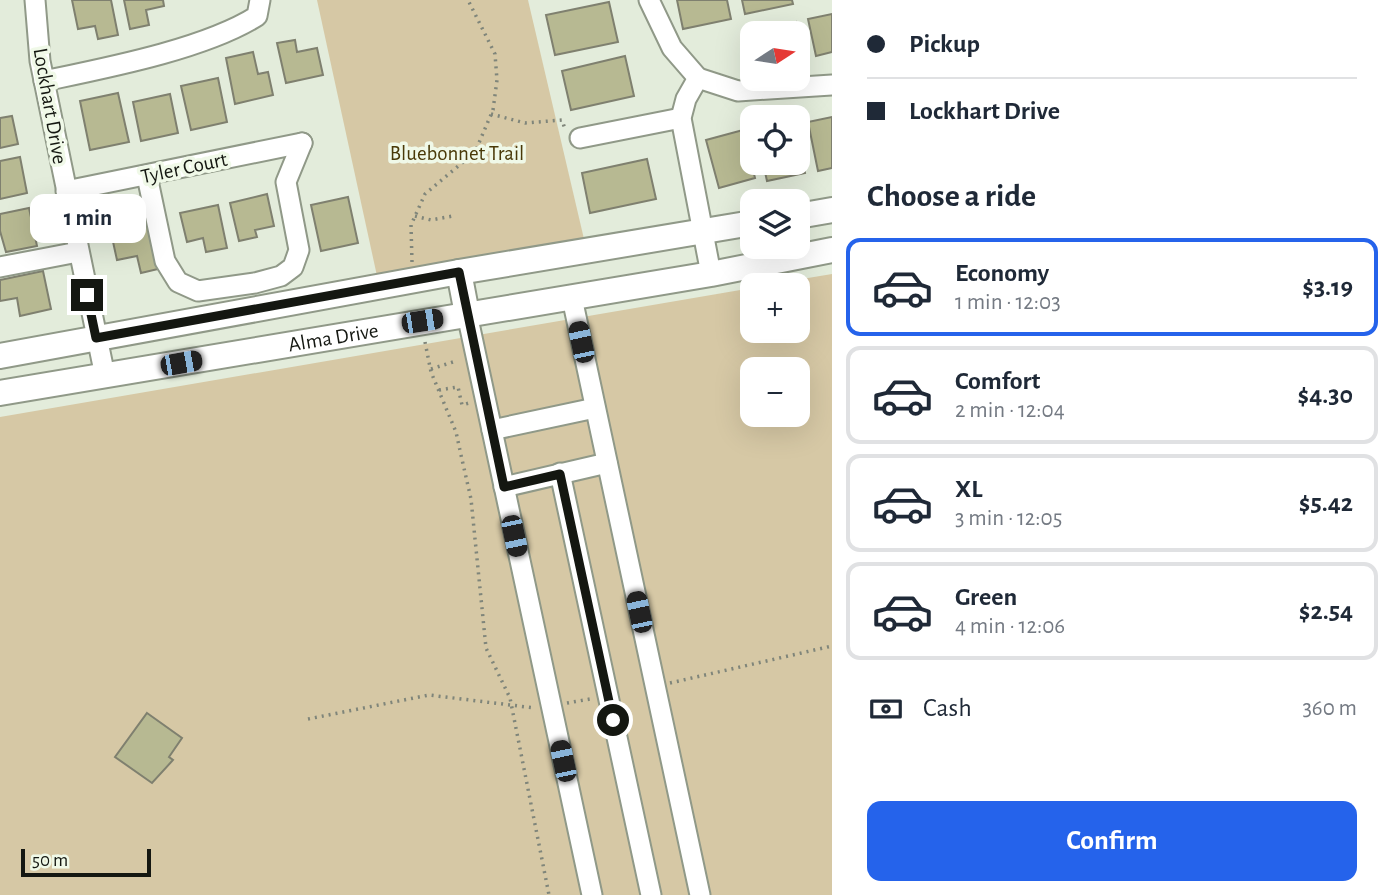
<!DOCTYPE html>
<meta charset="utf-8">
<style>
:root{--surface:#fff;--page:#f6f6f7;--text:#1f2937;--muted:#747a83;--line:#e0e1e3;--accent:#2563eb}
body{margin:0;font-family:"Alegreya Sans",sans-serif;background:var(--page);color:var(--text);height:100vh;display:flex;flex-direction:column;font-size:26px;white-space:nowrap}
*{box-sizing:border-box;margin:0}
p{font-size:23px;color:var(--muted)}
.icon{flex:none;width:38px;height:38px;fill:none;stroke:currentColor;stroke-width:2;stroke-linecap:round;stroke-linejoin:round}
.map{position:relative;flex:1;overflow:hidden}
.drawer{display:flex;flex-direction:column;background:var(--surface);width:560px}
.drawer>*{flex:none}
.hud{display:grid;align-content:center;height:154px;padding:0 35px;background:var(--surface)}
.needle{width:46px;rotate:78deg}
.buttons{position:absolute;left:740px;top:21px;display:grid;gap:14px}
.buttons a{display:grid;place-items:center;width:70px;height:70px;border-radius:14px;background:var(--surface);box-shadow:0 7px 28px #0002;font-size:35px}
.scale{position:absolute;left:21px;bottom:18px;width:130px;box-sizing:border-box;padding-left:7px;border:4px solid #141711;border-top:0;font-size:19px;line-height:24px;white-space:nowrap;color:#141711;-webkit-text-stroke:5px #f0f9e8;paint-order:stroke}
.end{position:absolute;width:32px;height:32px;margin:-16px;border:9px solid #141711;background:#fff;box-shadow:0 0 0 4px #fff}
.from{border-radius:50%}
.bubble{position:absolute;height:49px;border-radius:14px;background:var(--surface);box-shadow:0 7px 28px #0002;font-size:23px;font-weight:700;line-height:49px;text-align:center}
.car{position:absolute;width:21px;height:42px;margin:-21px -10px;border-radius:9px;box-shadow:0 0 5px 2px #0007;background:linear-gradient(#222 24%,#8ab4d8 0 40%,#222 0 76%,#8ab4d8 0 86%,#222 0)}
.hud b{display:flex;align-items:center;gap:24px;height:66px;font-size:26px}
.hud b+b{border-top:2px solid var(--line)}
.hud i{width:18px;height:18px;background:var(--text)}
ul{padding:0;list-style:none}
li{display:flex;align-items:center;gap:21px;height:98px;margin:0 14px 10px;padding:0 21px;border:4px solid var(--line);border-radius:14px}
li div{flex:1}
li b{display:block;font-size:26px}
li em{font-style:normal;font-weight:700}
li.current{border-color:var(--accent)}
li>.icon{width:63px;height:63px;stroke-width:1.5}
h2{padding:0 35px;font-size:32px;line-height:84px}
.pay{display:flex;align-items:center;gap:18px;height:77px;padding:0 35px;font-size:26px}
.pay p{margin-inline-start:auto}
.action{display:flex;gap:14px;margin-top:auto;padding:14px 35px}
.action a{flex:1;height:80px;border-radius:14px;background:var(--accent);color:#fff;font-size:28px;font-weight:700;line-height:80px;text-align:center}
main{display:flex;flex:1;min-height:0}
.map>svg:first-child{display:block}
</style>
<main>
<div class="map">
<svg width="832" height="895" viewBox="0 0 832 895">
<rect width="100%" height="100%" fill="#e3ecdb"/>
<g fill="#d6c8a5" fill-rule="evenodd">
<polygon points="317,0 528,0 584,239 529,251 377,276"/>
<path d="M832,274V895H0V417L752,288V331H798V285H766ZM752,369H798V415H752Z"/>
</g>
<g fill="#b7b992" stroke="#7f806f" stroke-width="2">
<polygon points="72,0 111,0 118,35 98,39 95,26 78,29"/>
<polygon points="124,0 163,0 164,6 146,10 149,25 130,29"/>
<polygon points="677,0 727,0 731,19 683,29"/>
<polygon points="742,0 792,0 793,4 745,14"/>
<polygon points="609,2 618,42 555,55 546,15"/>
<polygon points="832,14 832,52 816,56 808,19"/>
<polygon points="796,22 804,60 798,61 798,33 752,33 752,61 746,33"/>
<polygon points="295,40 297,52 317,48 323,75 286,83 277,43"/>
<polygon points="253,52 258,74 268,72 273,95 235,104 226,58"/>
<polygon points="625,56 634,96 571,110 562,71"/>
<polygon points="218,78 227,122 191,130 181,86"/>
<polygon points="118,93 129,142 90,150 80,101"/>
<polygon points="170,94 178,133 141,141 133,102"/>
<polygon points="12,116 18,144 0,148 0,118"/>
<polygon points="832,117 832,168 818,171 808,122"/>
<polygon points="743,130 755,178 719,188 706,140"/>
<polygon points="798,141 805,173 767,181 763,163 798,163"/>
<polygon points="20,157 27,193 0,199 0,161"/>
<polygon points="647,159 656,199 590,213 582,173"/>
<polygon points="267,194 274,226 255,230 257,237 239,241 230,203"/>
<polygon points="348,197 358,243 321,251 311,205"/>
<polygon points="218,205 227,248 206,252 203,238 187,242 180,213"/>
<polygon points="29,208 37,246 6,252 0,231 0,214"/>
<polygon points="148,220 158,269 141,273 137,256 117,260 110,228"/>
<polygon points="43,271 51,309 20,316 17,298 0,301 0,280"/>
<polygon points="147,713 182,738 169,757 173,760 152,783 115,757"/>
</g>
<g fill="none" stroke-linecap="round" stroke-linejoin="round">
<defs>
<g id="minor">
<polyline points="35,0 40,61 105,376"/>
<polyline points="649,0 672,48 698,78"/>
<polyline points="698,78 686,99 681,118 711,274"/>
<polyline points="698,78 738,91 832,85"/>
<path d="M44,81C106,68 205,49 257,16L260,0"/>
<polyline points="580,138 681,118"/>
<polyline points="147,176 165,261 178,282 198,291 255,283 281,276 293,267 299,250 286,182 302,143"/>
<polyline points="66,191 302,143"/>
<polyline points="0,267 78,252"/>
<polyline points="572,298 700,895"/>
<polyline points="467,314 592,895"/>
<polyline points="492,430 595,408"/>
<polyline points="560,473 651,895"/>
<polyline points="504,487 607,463"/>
</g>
<g id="major">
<polyline points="798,216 832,210"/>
<polyline points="459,272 467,314"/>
<polyline points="0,356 459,272 752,223"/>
<path id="s1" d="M0,393L711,274L832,250"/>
</g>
</defs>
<use href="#minor" stroke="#909988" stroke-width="23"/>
<use href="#major" stroke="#909988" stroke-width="28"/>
<g stroke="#7f857a" stroke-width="3.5" stroke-dasharray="2 5" stroke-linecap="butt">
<polyline points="491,114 525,123 562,120 565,129"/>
<polyline points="415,216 431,220 453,216"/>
<polyline points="412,262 411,225 425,194 475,152 493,110 497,80 495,54 468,0"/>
<polyline points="425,342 431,372 456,432 461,455 471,499 486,648 510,698 549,895"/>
<polyline points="431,369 453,362"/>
<polyline points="439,390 458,387 462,405 469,403"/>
<polyline points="670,683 832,646"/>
<polyline points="567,703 590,699"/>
<polyline points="308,719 429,695 535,708"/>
</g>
<use href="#minor" stroke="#fff" stroke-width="19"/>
<use href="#major" stroke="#fff" stroke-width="24"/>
</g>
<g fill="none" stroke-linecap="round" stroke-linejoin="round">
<polyline stroke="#141711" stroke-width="9" points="87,295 96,338 459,272 504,487 560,474 613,720"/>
</g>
<g text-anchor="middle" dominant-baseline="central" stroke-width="7" stroke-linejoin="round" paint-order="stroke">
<g font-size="21" fill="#141711" stroke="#f0f9e8">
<text transform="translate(50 106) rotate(80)">Lockhart Drive</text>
<text transform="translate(184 168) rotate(-12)">Tyler Court</text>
<text stroke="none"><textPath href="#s1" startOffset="338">Alma Drive</textPath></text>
</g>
<g font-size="21" fill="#493908" stroke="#f0f9e8">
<text x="457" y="153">Bluebonnet Trail</text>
</g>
</g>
</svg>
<div class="buttons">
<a><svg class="needle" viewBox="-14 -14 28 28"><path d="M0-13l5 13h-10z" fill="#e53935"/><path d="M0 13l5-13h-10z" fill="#747a83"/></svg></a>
<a><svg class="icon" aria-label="locate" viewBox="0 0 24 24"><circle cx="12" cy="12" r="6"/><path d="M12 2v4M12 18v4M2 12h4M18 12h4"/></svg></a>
<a><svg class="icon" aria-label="layers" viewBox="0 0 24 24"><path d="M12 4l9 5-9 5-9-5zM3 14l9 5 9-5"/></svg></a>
<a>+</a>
<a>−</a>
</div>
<div class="scale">50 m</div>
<i class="end from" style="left:613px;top:720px"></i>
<i class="end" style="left:87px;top:295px"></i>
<div class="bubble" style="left:30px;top:194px;width:116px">1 min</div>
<i class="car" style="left:422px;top:321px;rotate:81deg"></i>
<i class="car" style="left:581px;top:342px;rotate:348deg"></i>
<i class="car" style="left:181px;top:363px;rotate:80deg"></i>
<i class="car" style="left:514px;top:536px;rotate:168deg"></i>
<i class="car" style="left:639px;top:612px;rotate:348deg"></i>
<i class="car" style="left:563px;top:761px;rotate:348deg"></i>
</div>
<section class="drawer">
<div class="hud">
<b><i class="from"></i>Pickup</b>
<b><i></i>Lockhart Drive</b>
</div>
<h2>Choose a ride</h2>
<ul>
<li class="current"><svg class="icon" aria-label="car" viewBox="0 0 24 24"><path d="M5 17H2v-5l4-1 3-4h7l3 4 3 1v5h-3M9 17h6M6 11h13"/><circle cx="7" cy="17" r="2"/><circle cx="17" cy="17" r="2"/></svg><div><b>Economy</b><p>1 min · 12:03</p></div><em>$3.19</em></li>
<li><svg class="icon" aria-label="car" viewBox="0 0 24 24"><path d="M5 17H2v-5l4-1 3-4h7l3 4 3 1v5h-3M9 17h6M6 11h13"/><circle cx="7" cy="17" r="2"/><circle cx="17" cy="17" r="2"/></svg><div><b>Comfort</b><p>2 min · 12:04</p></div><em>$4.30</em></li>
<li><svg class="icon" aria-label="car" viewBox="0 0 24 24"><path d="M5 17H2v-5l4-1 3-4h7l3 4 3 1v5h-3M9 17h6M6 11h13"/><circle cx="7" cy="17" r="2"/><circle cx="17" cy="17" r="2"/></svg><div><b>XL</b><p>3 min · 12:05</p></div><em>$5.42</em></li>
<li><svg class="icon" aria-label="car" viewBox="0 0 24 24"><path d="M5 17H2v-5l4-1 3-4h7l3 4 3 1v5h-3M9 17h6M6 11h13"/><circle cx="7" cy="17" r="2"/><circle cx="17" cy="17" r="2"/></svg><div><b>Green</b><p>4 min · 12:06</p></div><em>$2.54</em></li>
</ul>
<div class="pay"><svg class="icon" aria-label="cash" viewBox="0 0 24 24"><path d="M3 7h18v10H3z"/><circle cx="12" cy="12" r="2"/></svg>Cash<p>360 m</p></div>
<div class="action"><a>Confirm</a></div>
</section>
</main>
